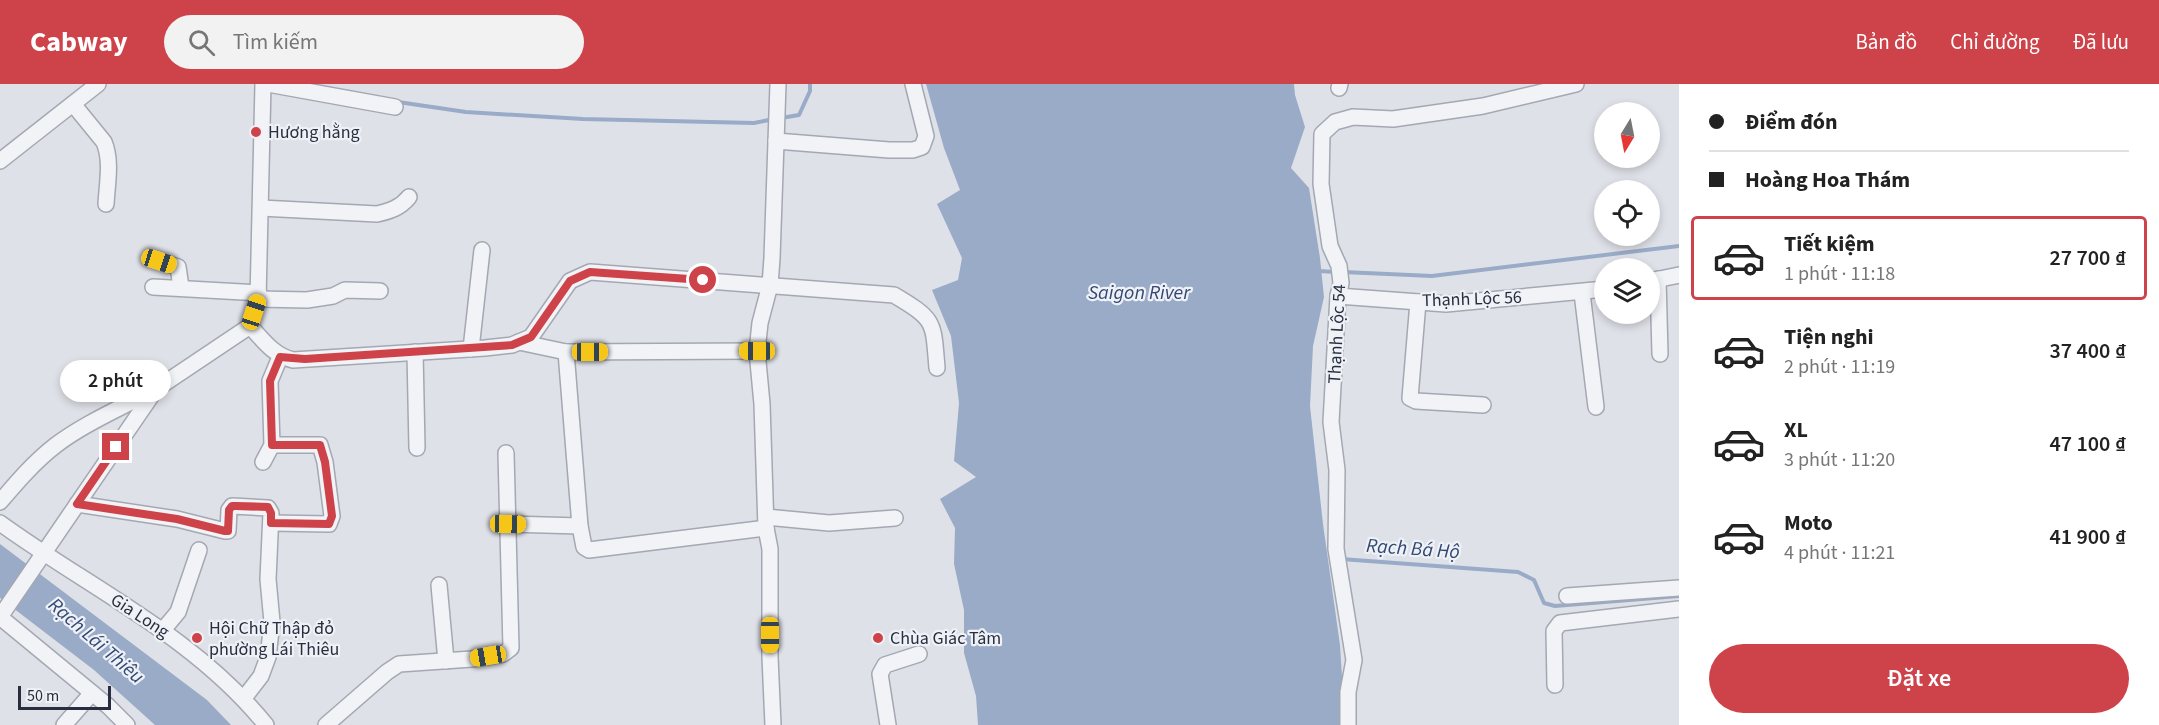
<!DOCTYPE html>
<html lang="vi">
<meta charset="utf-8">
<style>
:root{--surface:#fff;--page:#f2f2f2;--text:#222;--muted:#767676;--line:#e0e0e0;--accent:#ce4349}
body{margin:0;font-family:"Source Sans 3",sans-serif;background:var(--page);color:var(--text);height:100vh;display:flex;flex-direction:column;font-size:22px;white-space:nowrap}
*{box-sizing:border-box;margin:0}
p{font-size:20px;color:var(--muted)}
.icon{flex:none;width:33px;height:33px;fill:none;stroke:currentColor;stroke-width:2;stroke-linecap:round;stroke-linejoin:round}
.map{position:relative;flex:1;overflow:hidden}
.sheet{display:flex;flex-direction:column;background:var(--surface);width:480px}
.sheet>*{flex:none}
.banner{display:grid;align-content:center;height:132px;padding:0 30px;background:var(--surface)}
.needle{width:39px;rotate:190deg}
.controls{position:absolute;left:1594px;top:18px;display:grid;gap:12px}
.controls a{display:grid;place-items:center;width:66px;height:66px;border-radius:50%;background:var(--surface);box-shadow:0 3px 9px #0003;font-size:30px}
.scale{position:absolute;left:18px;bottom:15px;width:93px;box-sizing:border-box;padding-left:6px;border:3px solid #282e3f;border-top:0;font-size:16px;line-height:21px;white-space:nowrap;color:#282e3f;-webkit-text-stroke:4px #eef1f6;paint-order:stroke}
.end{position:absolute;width:27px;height:27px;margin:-14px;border:8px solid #ce4349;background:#fff;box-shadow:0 0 0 3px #fff}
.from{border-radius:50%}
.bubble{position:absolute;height:42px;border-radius:21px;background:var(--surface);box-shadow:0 3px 9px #0003;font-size:20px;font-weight:600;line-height:42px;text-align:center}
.car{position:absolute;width:18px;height:36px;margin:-18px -9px;border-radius:8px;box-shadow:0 0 4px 2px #0007;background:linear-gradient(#f5c518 24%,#345 0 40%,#f5c518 0 76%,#345 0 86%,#f5c518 0)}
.banner b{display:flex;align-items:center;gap:21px;height:57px;font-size:22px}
.banner b+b{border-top:2px solid var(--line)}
.banner i{width:15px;height:15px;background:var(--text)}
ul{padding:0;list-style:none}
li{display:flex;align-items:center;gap:18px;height:84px;margin:0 12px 9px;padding:0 18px;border:3px solid transparent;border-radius:6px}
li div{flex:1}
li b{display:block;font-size:22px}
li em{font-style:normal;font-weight:600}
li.current{border-color:var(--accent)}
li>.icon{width:54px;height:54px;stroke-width:1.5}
.button{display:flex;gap:12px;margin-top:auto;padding:12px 30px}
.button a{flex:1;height:69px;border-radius:36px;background:var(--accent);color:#fff;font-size:24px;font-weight:600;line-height:69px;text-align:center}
header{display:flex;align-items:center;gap:36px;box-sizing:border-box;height:84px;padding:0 30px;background:var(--accent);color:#fff}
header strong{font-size:28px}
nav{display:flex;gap:33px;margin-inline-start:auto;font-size:21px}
.search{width:420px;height:54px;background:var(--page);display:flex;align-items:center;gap:15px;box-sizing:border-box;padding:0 21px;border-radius:33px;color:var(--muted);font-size:22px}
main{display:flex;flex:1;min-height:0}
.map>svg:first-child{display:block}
</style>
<header>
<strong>Cabway</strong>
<div class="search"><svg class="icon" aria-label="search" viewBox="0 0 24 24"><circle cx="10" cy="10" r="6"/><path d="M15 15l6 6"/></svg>Tìm kiếm</div>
<nav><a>Bản đồ</a><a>Chỉ đường</a><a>Đã lưu</a></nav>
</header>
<main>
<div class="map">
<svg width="1679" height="641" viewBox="0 0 1679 641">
<rect width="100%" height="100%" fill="#dfe1e8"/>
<g fill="#9aabc8">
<polygon points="926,0 1294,0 1295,11 1305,43 1291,84 1309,104 1320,174 1324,213 1313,262 1310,322 1323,440 1340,561 1345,641 978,641 976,612 964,569 964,526 954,480 955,444 940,415 976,393 954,377 959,319 951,252 932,206 958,196 962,174 937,120 960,106 944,64"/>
<polygon points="0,460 207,616 231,641 155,641 94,586 0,514"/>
</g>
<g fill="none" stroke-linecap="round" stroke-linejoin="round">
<g stroke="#9aabc8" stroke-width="4">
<polyline points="398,18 466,28 583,35 754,39 774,35"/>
<polyline points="781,34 799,31 810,7 810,0"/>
<polyline points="1319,187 1335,188"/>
<polyline points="1343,188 1432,192 1679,162"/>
<polyline points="1341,475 1518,488 1534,496 1544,519 1555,522 1679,512"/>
</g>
<defs>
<g id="minor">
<polyline points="268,0 395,23"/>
<polyline points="1339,4 1340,0"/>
<path d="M73,20L104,58C112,77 107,100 106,120"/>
<polyline points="776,57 889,66 913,66 922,63 926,52 913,0"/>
<polyline points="0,77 98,0"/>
<path d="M261,124L377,130C390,127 400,124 409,113"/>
<polyline points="159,177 178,183 181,203"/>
<polyline points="1658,195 1660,270"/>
<polyline points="1650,197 1679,191"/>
<polyline points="153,203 259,209"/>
<polyline points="1582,209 1596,323"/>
<polyline points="1338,212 1446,220 1605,205"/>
<polyline points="258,215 307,216 333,212 345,206 380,207"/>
<polyline points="1418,218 1410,314 1416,317 1483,321"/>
<path d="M250,242C263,256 273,271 293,276L485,264L512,261L519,258L566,268L757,267"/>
<path d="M519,258L531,253L570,197L590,188L894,211C936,236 933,237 937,284"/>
<polyline points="471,265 482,166"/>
<polyline points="415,268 417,364"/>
<polyline points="566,268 580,442 584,463 589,466 766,444"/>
<polyline points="263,378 272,361 270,297 280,273"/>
<path d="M0,418C17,398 35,377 56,361C85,339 121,324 154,306"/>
<polyline points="77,420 177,435 225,447 228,447 229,426 232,422 268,424 271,429 268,495 272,538 268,573 261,592 244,614"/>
<polyline points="766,433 829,439 895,434"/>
<path d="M0,439C91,505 194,552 266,641"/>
<polyline points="271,439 329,440 332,432 325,378 320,361 272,361"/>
<polyline points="509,440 580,442"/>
<polyline points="439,501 446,577"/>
<polyline points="1567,512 1679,504"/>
<polyline points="0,533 156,305 250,242 258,215 263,0"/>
<polyline points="0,533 108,622 127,641"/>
<polyline points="163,546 178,528 199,466"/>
<polyline points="1555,601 1554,547 1560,539 1679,525"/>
<polyline points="64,641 92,609"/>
<polyline points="326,641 387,588 399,580 472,575 503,570 511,564 506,369"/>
<polyline points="773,641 770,573 770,465 766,444 762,320 757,267 760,239 770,201 772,174 778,0"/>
<polyline points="888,641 880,590 885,581 919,570"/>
<polyline points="1348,641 1348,608 1354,576 1336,465 1337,386 1331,338 1338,212 1341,199 1339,182 1330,162 1321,100 1322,50 1335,38 1353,33 1393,35 1483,22 1576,0"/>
</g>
</defs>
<use href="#minor" stroke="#a4a8b2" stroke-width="18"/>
<use href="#minor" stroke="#f1f3f6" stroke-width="15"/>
</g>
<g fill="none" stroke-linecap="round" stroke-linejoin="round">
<polyline stroke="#ce4349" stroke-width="8" points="116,363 77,420 177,435 225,447 228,447 229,426 232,422 236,422 268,423 271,429 271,439 329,440 332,432 325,378 320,361 272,361 270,297 280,273 305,275 512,261 531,253 570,197 590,188 703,196"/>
</g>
<g fill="#ce4349" stroke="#eef1f6" stroke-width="2">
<circle cx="256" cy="48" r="6"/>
<circle cx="197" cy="554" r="6"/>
<circle cx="878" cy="554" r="6"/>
</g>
<g text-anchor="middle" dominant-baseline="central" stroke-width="4.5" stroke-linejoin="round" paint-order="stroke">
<g font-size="18" fill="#282e3f" stroke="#eef1f6" text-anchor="start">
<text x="268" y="48">Hương hằng</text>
<text x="209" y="544">Hội Chữ Thập đỏ<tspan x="209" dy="21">phường Lái Thiêu</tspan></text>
<text x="890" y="554">Chùa Giác Tâm</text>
</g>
<g font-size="18" fill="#282e3f" stroke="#eef1f6">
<text transform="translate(1472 215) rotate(-2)">Thạnh Lộc 56</text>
<text transform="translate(1337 250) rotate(-87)">Thạnh Lộc 54</text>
<text transform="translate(140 532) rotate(33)">Gia Long</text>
</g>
<g font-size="20" font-style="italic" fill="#324873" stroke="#eef1f6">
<text x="1139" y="209">Saigon River</text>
<text transform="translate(1413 465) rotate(4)">Rạch Bá Hộ</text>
<text transform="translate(96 557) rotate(41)">Rạch Lái Thiêu</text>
</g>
</g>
</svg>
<div class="controls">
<a><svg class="needle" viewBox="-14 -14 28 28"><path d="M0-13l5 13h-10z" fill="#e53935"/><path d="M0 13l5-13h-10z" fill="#767676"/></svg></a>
<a><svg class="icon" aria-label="locate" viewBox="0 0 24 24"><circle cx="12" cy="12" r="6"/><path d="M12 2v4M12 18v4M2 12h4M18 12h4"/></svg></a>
<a><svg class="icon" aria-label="layers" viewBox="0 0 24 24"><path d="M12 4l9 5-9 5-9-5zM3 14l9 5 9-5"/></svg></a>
</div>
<div class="scale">50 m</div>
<i class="end from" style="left:703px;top:196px"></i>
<i class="end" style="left:116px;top:363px"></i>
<div class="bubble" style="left:60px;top:276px;width:111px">2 phút</div>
<i class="car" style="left:159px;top:177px;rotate:108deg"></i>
<i class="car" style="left:254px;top:228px;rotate:18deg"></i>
<i class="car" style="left:757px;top:267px;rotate:270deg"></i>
<i class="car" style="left:590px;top:268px;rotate:90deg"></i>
<i class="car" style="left:508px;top:440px;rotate:91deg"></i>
<i class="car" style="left:770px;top:551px;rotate:180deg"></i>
<i class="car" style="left:488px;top:572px;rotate:261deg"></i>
</div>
<section class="sheet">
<div class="banner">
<b><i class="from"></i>Điểm đón</b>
<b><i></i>Hoàng Hoa Thám</b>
</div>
<ul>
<li class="current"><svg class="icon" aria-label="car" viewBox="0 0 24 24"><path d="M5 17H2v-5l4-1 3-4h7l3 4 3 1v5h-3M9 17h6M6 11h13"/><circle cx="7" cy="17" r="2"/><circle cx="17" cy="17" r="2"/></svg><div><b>Tiết kiệm</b><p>1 phút · 11:18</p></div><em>27 700 ₫</em></li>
<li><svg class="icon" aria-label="car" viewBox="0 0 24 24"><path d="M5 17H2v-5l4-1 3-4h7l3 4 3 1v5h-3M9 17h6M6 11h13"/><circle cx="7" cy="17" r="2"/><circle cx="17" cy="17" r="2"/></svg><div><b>Tiện nghi</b><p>2 phút · 11:19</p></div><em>37 400 ₫</em></li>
<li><svg class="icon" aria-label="car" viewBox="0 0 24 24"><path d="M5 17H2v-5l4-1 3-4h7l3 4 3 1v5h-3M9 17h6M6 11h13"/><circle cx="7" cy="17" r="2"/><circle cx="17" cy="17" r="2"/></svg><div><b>XL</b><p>3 phút · 11:20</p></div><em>47 100 ₫</em></li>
<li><svg class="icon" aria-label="car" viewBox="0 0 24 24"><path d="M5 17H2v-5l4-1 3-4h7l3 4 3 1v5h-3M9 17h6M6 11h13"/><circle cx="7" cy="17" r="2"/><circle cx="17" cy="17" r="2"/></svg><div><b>Moto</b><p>4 phút · 11:21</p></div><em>41 900 ₫</em></li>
</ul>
<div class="button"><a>Đặt xe</a></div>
</section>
</main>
